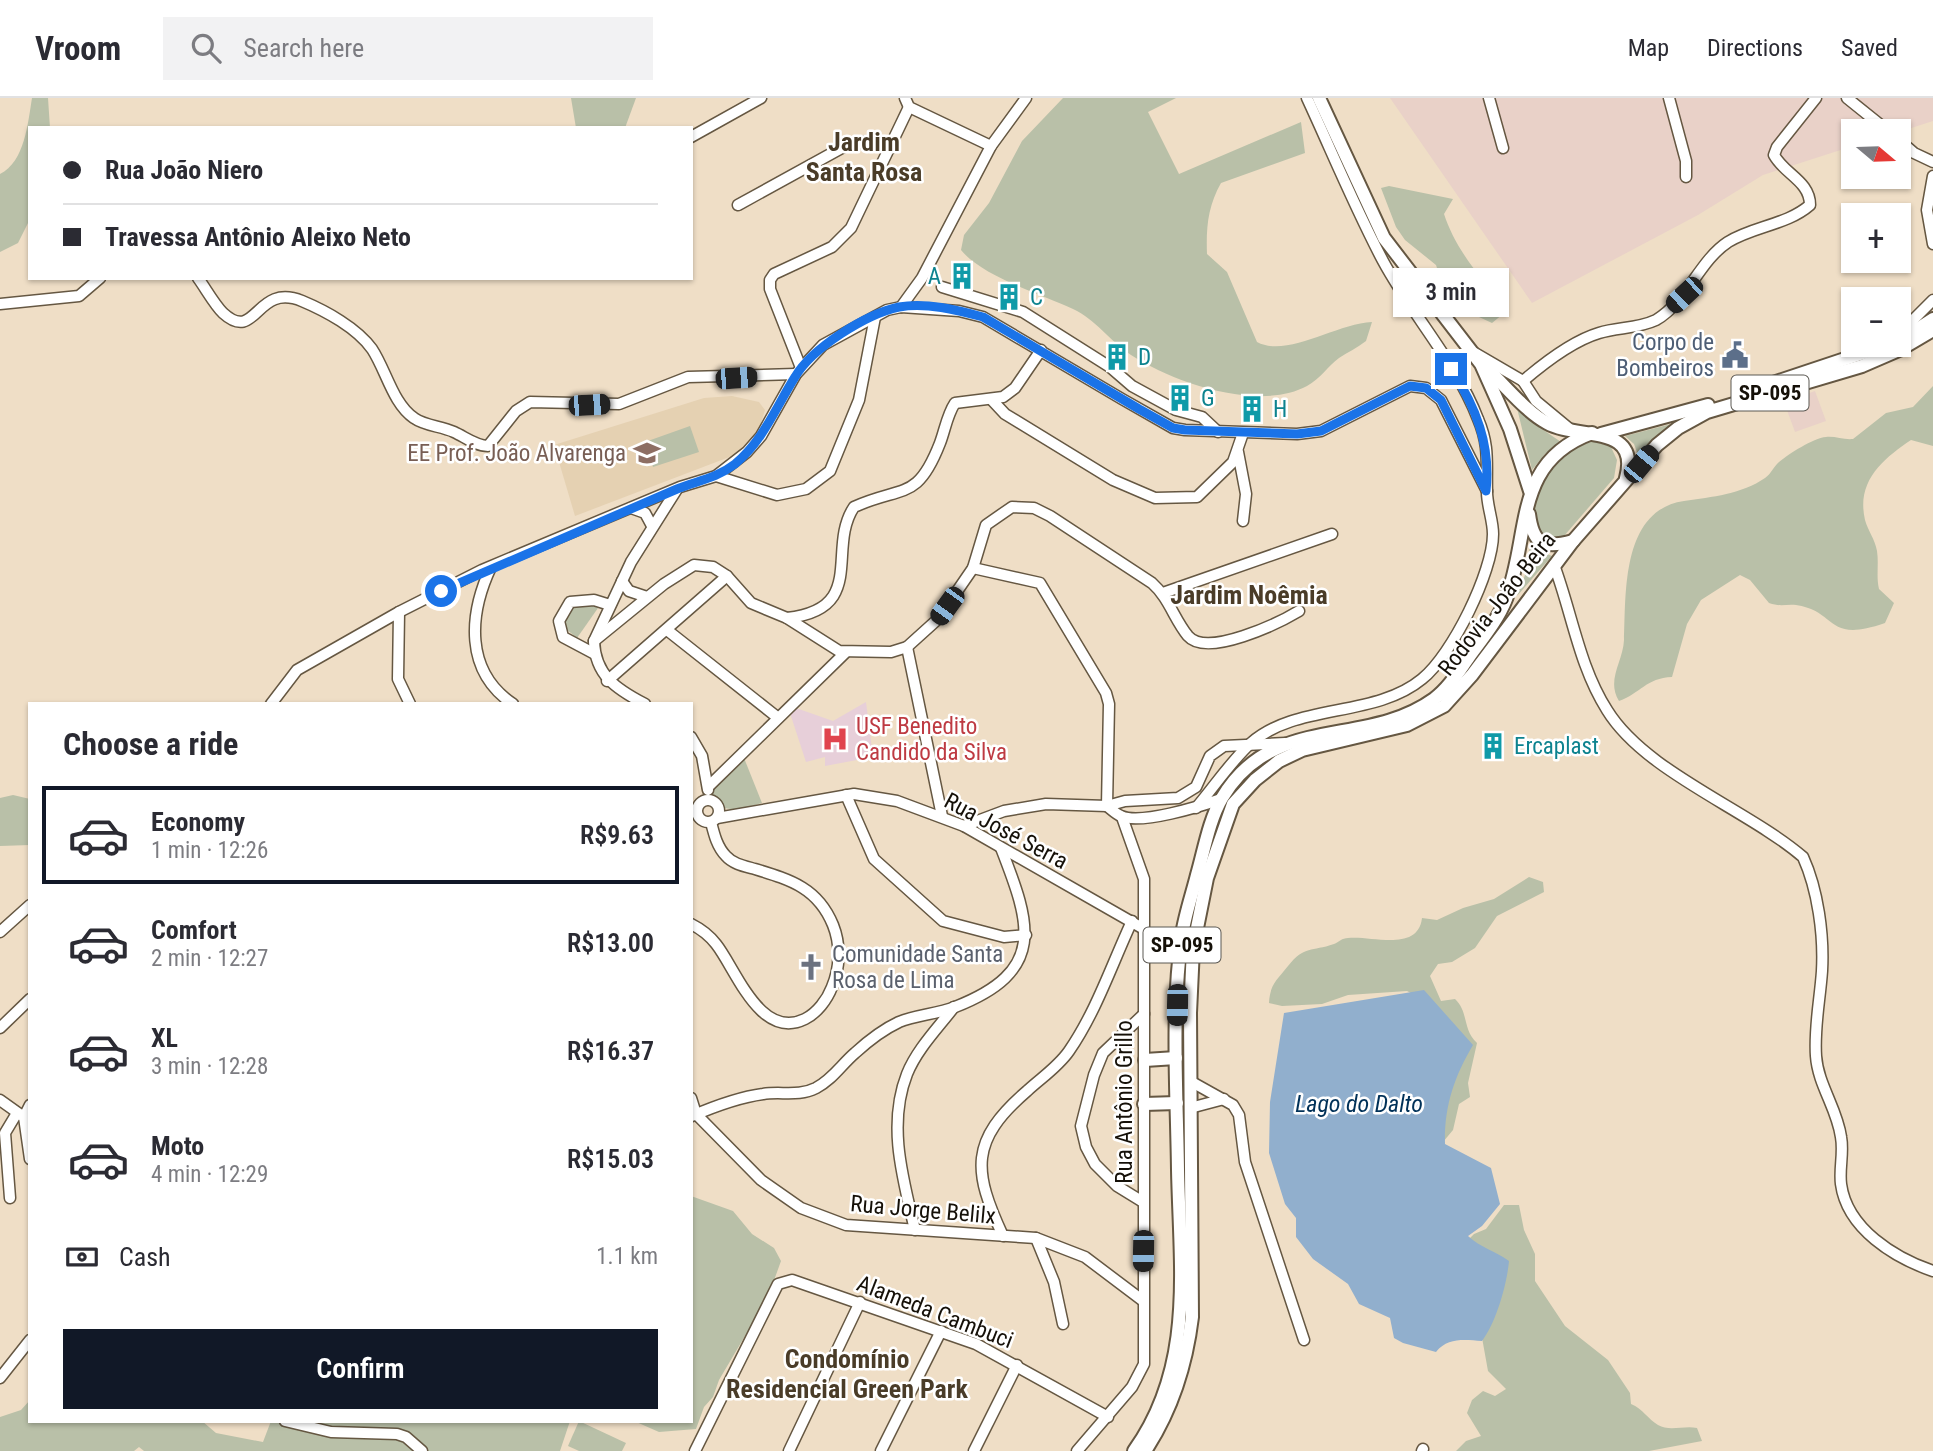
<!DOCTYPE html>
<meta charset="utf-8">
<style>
:root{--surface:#fff;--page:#f2f2f3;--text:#2b2b33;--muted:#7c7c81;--line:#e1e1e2;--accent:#111827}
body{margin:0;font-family:"Roboto Condensed",sans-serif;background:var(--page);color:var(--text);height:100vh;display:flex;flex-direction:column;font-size:26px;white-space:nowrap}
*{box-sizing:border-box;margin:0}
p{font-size:23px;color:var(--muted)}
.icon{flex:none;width:38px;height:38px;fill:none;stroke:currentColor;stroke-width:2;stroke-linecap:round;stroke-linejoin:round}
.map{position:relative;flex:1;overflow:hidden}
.details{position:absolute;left:28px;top:604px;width:665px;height:721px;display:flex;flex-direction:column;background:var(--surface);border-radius:0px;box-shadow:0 2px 5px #0004}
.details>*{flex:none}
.guide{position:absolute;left:28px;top:28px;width:665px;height:154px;border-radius:0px;box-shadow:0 2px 5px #0004;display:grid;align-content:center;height:154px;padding:0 35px;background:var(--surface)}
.needle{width:46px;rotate:109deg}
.fabs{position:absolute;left:1841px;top:21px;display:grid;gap:14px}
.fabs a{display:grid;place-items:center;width:70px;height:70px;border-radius:0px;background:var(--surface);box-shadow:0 2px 5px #0004;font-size:35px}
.end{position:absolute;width:32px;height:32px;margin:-16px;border:9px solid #1a73e8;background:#fff;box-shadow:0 0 0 4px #fff}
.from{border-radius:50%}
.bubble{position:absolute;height:49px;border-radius:0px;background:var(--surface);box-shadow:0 2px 5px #0004;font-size:23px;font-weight:600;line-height:49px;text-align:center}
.car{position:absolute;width:21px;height:42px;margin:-21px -10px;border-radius:9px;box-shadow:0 0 5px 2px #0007;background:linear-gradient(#222 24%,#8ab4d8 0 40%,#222 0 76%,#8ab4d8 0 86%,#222 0)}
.guide b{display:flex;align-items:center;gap:24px;height:66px;font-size:26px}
.guide b+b{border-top:2px solid var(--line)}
.guide i{width:18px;height:18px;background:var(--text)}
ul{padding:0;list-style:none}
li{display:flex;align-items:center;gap:21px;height:98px;margin:0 14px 10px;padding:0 21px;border:4px solid transparent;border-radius:0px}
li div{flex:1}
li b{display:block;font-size:26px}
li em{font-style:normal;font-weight:600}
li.active{border-color:var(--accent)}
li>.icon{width:63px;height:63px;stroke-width:1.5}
h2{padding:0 35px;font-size:32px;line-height:84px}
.pay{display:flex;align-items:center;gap:18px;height:77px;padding:0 35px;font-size:26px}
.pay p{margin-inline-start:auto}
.cta{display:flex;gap:14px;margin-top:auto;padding:14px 35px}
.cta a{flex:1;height:80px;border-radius:0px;background:var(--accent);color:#fff;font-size:28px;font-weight:600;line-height:80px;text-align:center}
header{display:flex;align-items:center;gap:42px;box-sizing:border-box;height:98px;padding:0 35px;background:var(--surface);border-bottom:2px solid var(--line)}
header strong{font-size:33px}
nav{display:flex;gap:38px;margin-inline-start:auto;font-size:24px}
.search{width:490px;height:63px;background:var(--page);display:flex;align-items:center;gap:18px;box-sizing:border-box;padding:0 24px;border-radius:0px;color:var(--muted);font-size:26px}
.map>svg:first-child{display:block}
</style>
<header>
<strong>Vroom</strong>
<div class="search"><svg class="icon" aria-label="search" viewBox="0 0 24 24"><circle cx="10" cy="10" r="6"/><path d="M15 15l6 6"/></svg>Search here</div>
<nav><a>Map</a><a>Directions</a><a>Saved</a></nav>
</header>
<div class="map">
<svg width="1933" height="1353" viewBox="0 0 1933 1353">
<rect width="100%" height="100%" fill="#efdec6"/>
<polygon fill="#e5d1b2" points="732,298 759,304 765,312 758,335 744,351 732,358 575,418 554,347 704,300"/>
<g fill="#e9d1c8">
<polygon points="1390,0 1933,0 1933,23 1899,34 1853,33 1853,48 1763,77 1698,117 1532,205"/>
<polygon points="1815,293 1826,323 1795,334 1784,304"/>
</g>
<polygon fill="#e7cfd9" points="866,604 873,659 825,668 825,659 806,664 790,615 796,610 833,623"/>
<g fill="#b9c0a8">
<path d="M32,0H48L50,30H30V121L18,145L0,154V76C25,64 28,24 32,0Z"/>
<polygon points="571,0 636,0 625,30 576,30"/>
<path d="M1063,0H1176L1148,14L1179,76L1301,24L1305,55L1221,85C1208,108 1206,129 1207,156L1227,174L1257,244C1287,260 1335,226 1372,224L1366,243C1357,250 1348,254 1339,260C1328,268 1320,281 1307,288C1259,314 1174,285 1131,257C1110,243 1095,221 1073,211C1041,196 983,179 961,152L964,137L989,105L1022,43Z"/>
<path d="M1389,88L1453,101L1444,116C1454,147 1478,180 1503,202V216L1492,225L1466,213L1445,195L1436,167L1405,142L1396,129L1381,90Z"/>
<path d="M1933,288V348L1911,342C1883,361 1856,383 1865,422C1868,433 1875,441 1877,453C1879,466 1876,478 1879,491L1894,505L1885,525C1825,546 1838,513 1796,507C1786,506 1780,509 1769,505L1750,482L1740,477L1701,502L1687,526L1672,579C1646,580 1641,595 1619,603C1606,582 1623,564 1624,542C1626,496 1621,412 1684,403C1712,399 1742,396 1765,380C1771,376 1774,368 1779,364C1789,356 1813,340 1826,339C1835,338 1844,342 1853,341L1886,315L1913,309Z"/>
<polygon points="1516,306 1539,329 1561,344 1545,356 1532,372"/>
<polygon points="1671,326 1638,357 1634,346 1625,338"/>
<polygon points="690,328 699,354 653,369 645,344"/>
<path d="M1594,343L1611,349L1617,362L1614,380L1564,438L1549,441L1536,437C1516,396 1556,353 1594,343Z"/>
<polygon points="1530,449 1552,458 1517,498 1525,477"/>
<polygon points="589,506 598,510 577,540 566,531 565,520 571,510"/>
<path d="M744,660L762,705C744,710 722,719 712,697L714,688Z"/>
<polygon points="13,697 30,701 30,747 0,748 0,700"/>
<path d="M1529,779L1543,784L1544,794L1497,818L1475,850L1452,864L1438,866L1430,878L1441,903L1455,901C1469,914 1462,931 1477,945L1468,985L1470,999L1459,1006L1453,1032L1443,1044L1419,899L1407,893L1348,897L1322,906L1282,908L1269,905C1270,886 1277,882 1288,868C1305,847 1311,854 1334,846C1339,844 1342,840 1348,840C1370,837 1418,855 1422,820L1437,822L1463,810L1494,801Z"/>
<polygon points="691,1098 733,1113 752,1136 774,1150 781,1163 768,1199 719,1282 713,1299 704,1309 696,1331 659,1334 634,1323 691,1323"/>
<path d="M1504,1107H1519L1524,1132L1535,1156V1183L1565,1228L1608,1262L1630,1295L1631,1306C1643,1311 1648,1321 1658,1327C1670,1334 1684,1327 1697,1330L1702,1343L1649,1353H1456L1466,1343L1481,1338L1467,1315L1472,1302L1483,1293L1495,1298L1506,1291L1488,1273L1465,1145L1474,1136L1486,1131Z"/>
<polygon points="30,1302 30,1323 202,1323 216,1335 263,1344 271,1323 570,1323 560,1353 144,1353 139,1349 134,1353 0,1353 0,1319 21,1312"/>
<polygon points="579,1323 626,1345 622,1353 579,1353 568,1348"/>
</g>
<path fill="#91afcd" d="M1424,892L1473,947C1454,979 1444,1009 1445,1046L1491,1070L1500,1106L1482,1128L1468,1138C1481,1150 1494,1152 1509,1163C1507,1186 1496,1225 1482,1243C1465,1242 1448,1239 1436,1254L1403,1245L1394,1240L1390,1220L1359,1206L1348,1186L1313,1161L1296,1139V1120L1285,1106L1269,1055L1270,1004L1284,915Z"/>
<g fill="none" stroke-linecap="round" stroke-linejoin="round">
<defs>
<g id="minor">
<polyline points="905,0 909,9 991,48"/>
<polyline points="1489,0 1503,50"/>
<polyline points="1669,0 1686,63 1686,79"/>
<polyline points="1847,0 1888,33"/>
<polyline points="691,39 761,0"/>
<polyline points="1899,42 1914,55 1933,64"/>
<polyline points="1933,78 1927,112 1933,146"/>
<polyline points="738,107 847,47 869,43 891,50"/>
<path d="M198,180C206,191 214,206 223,215C257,246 255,184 302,203C326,213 357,230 372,251C386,272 393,306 414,320C425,328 441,328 454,334C465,339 476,348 488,348L516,313L530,304L619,306L688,279L796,276"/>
<polyline points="942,189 1023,214 1110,269 1132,288 1176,312 1202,319 1218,334"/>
<polyline points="0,206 79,198 100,180"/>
<polyline points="901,209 922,180 991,48 1026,0"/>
<polyline points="1899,241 1907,228 1933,202"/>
<path d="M1475,255L1523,283C1544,265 1572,243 1599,235C1618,229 1637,231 1656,222C1687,204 1699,163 1728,144C1754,128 1787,127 1810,107C1810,83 1784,76 1774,57L1777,49L1816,0"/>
<polyline points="801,270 770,191 770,182 774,176 832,149 851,130 909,9"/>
<polyline points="1523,283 1536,303 1571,332"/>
<polyline points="991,301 1005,316 1113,382 1155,400 1197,399 1233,364 1243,335"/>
<polyline points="1238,354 1246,396 1243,423"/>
<polyline points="716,378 777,397 806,391 830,373 859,302 875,219"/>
<polyline points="631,410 645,415 652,428"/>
<path d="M1554,467C1572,515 1579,568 1607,612C1645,674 1747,711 1803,759C1818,792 1824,837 1822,873C1820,902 1814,929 1816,958C1818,987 1837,1010 1841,1039C1844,1055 1839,1070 1841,1086C1847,1131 1895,1160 1933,1173"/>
<path d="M491,469C469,516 464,573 513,606"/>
<polyline points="973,470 1040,485 1106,595 1109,606 1107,708"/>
<polyline points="622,483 629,493 647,499"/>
<polyline points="1163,495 1332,436"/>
<polyline points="399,514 398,581 410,606"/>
<path d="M787,520C868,511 826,451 854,409C903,387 917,404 940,345C945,332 947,317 955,305L1003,299L1015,290L1041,252"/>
<polyline points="667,532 777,619"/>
<path d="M594,543L664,486L694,467L713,469L727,478L751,505L787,520L839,553L891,554L907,549L938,521L973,470L986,427L1012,409L1034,410L1050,418L1152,485C1169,500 1174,521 1188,538C1207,560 1279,525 1299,513"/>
<polyline points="907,549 942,718"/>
<polyline points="595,556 563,539 559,523 570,504 594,502 610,507"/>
<polyline points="607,583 727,478"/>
<polyline points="271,606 297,572 399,514 482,472 680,389 716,378 747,354 761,338 796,276 823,247 887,212 901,209 959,213 983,219 1122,301 1173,330 1185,332 1297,336 1321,333 1410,288 1426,290 1441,302 1487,393"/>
<path d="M645,606C616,591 595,577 594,543L631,464L677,391"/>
<polyline points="691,639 702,658 708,692"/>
<polyline points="708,689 845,555"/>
<polyline points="846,697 874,761 943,823 1004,839 1026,837"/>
<circle cx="708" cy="713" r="11"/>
<path d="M1107,708C1111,711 1116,716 1121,718C1141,727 1201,708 1221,701"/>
<path d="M1196,710C1214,689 1231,663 1251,645C1296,605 1375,620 1422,581C1452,557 1493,474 1493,436C1493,422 1487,408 1487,394C1486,366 1490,349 1478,321C1456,264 1412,217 1383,163C1355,110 1332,54 1307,0"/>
<polyline points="717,720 854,696 897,703 964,728 1144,831"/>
<polyline points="964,728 1004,713 1046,706 1107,708 1125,703 1178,700 1196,689 1210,658 1224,648 1285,645"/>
<path d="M691,826C701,831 709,837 716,846C736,871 760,943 805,921C817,915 827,902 832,889C840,870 841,847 833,827C818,790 791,782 755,771C744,768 733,766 726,758C717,749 714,736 711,724"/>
<polyline points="0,834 30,807"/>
<polyline points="0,930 30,901"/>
<polyline points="1190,983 1233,1007 1239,1017 1245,1064 1304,1242"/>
<polyline points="691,1000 696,1016 761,1082 801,1110 846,1127 1036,1140 1085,1159 1142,1202"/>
<polyline points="0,1002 21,1017"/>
<polyline points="1190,1010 1224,1001"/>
<path d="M692,1018C713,1009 740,999 763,996C781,993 798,999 816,990C833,981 841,967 855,955C867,944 884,931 899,924C916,917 937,916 955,909C1047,873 1031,827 1001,750"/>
<polyline points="24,1019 30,1061"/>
<polyline points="24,1019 30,1007"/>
<polyline points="10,1100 5,1035 17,1015"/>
<polyline points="1143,1104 1117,1088 1095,1066 1086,1049 1081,1028 1094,977 1103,955 1144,916"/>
<path d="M915,1132C903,1081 887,1027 907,976C917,951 938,930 954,909"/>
<path d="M1003,1138C973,1073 969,1043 1027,993C1041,980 1058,969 1069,953C1096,914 1112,866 1132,823"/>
<polyline points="1036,1140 1054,1184 1063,1226"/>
<polyline points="0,1280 30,1242"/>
<polyline points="285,1323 331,1334 397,1336 406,1339 422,1353"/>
<polyline points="695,1353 778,1186 792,1182 976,1246 1108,1319"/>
<polyline points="789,1353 860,1204"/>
<polyline points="881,1353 941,1233"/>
<polyline points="974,1353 1017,1267"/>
<polyline points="1077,1353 1132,1289 1144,1266 1144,781 1122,719"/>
<polyline points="1422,1353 1423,1351"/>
</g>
<g id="major">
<polyline points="1319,0 1384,140 1481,266 1510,331 1530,393"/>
<polyline points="1899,243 1933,221"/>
<path d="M1487,271C1506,288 1525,313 1547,325C1577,342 1641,325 1626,380"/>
<polyline points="1758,290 1887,247"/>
<polyline points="1601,336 1708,307"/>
<path d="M1529,416C1533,447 1544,451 1573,443"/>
<polyline points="1145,962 1176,960"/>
<polyline points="1144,1006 1177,1005"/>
<path d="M1134,1353C1195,1268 1180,1171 1178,1072C1177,995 1171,914 1182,837C1185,817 1192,797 1197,777C1204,753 1209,722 1222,700C1273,614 1365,651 1434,601C1449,590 1459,573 1469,559C1482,541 1498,522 1506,501C1531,437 1512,364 1592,335"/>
<path d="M1145,1353C1172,1312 1186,1268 1192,1219L1190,915L1193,850L1207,780L1233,706L1255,682L1279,663L1302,652L1407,627L1444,608L1472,577L1573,443L1657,347L1678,330L1707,314L1862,268L1899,252L1933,232"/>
</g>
</defs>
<use href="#minor" stroke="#655742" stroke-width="13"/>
<use href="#major" stroke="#655742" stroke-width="16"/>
<use href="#minor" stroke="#fff" stroke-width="10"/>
<use href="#major" stroke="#fff" stroke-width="12"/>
</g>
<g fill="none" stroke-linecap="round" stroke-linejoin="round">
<path stroke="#1a73e8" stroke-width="9" d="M441,493L677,391C697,383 717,380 735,366C763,343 776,309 795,279C812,250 866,216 899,209C926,204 957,212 983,219L1139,311L1173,330L1185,332L1297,336L1321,333L1410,288L1426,290L1441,302L1486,393C1491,347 1476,309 1451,271"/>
</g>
<defs>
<symbol id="building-bare" viewBox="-9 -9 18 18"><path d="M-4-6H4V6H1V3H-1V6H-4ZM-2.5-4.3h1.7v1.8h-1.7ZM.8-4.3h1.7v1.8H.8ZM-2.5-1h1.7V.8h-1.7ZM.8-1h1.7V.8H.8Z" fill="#0f9aa8" stroke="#fff" stroke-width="2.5" paint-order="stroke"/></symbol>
<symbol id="civic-bare" viewBox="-9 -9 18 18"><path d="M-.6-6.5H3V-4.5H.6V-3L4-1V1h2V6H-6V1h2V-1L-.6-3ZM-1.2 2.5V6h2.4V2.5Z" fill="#5c6f8a" stroke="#fff" stroke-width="2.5" paint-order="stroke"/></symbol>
<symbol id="school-bare" viewBox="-9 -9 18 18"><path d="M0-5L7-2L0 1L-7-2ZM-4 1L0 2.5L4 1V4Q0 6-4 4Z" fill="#8d6e63" stroke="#fff" stroke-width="2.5" paint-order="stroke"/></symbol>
<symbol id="hospital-bare" viewBox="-9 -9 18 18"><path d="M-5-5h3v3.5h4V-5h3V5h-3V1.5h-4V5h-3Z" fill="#e0444e" stroke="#fff" stroke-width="2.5" paint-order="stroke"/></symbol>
<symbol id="church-bare" viewBox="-9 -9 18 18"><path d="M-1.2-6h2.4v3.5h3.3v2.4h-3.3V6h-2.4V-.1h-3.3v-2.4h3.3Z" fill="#6b7280" stroke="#fff" stroke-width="2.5" paint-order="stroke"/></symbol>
</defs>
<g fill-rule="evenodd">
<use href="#building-bare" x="943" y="159" width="38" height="38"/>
<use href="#building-bare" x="990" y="180" width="38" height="38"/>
<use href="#civic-bare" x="1716" y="238" width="38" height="38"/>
<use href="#building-bare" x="1098" y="240" width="38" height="38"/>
<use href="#building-bare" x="1161" y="281" width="38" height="38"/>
<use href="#building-bare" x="1233" y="292" width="38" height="38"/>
<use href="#school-bare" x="628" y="336" width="38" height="38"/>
<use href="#hospital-bare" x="816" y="622" width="38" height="38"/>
<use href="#building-bare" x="1474" y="629" width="38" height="38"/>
<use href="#church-bare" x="792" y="850" width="38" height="38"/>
</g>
<g text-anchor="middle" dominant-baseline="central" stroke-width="5" stroke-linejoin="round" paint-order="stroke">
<g fill="#fff" stroke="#5b5852" stroke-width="2">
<rect x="1731.5" y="277.5" width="77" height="35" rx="5"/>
<rect x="1143.5" y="829.5" width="77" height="35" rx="5"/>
</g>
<g font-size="21" font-weight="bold" fill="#151008">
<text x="1770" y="295">SP-095</text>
<text x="1182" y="847">SP-095</text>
</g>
<g font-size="23" fill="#0d838f" stroke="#fff" text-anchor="start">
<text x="941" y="178" text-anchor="end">A</text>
<text x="1030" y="199">C</text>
<text x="1138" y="259">D</text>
<text x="1201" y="300">G</text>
<text x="1273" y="311">H</text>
<text x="1514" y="648">Ercaplast</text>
</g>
<g font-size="23" fill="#4e5e75" stroke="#fff" text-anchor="end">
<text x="1714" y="244">Corpo de<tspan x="1714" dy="26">Bombeiros</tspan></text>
</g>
<g font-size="23" fill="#785e54" stroke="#fff" text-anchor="end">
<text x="626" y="355">EE Prof. João Alvarenga</text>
</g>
<g font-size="23" fill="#151008" stroke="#fff">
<text transform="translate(1497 506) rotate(-52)">Rodovia João Beira</text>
<text transform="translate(1006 733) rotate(28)">Rua José Serra</text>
<text transform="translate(1124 1004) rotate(-90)">Rua Antônio Grillo</text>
<text transform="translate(923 1112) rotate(5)">Rua Jorge Belilx</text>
<text transform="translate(935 1214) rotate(21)">Alameda Cambuci</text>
</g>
<g font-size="23" fill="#be3a42" stroke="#fff" text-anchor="start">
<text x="856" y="628">USF Benedito<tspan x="856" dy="26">Candido da Silva</tspan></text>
</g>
<g font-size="23" fill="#5b616d" stroke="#fff" text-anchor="start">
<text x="832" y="856">Comunidade Santa<tspan x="832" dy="26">Rosa de Lima</tspan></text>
</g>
<g font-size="24" font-style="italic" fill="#003158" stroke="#fff">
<text x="1359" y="1006">Lago do Dalto</text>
</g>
<g font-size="26" font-weight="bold" fill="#4a3c28" stroke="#fff">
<text x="864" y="44">Jardim<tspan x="864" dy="30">Santa Rosa</tspan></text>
<text x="1249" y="497">Jardim Noêmia</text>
<text x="847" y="1261">Condomínio<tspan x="847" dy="30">Residencial Green Park</tspan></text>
</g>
</g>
</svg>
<div class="fabs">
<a><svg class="needle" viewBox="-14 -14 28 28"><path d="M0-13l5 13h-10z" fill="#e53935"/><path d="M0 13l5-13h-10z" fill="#7c7c81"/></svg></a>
<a>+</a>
<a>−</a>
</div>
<i class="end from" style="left:441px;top:493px"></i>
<i class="end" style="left:1451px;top:271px"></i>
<div class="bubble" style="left:1393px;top:170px;width:116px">3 min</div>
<i class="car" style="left:1684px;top:197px;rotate:227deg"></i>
<i class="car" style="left:736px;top:280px;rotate:86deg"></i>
<i class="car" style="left:589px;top:307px;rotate:87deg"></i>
<i class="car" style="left:1641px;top:366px;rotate:40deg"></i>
<i class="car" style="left:947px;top:508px;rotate:216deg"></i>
<i class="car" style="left:1177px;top:907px;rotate:181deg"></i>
<i class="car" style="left:1143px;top:1153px;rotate:181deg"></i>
<div class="guide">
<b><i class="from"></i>Rua João Niero</b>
<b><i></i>Travessa Antônio Aleixo Neto</b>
</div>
<section class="details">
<h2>Choose a ride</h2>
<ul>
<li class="active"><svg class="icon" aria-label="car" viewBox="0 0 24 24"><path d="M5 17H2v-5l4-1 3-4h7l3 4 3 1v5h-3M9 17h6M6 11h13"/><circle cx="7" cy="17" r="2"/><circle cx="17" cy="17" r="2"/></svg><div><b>Economy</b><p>1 min · 12:26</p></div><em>R$9.63</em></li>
<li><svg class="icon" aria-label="car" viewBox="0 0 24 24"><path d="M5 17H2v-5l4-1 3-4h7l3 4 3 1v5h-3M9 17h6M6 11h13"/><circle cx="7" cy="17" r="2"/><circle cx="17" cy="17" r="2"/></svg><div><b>Comfort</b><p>2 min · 12:27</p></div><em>R$13.00</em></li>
<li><svg class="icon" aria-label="car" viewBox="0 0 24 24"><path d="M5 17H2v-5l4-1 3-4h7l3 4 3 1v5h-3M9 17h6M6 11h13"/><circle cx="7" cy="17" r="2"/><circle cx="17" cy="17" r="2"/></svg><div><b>XL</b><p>3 min · 12:28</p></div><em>R$16.37</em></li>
<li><svg class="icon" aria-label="car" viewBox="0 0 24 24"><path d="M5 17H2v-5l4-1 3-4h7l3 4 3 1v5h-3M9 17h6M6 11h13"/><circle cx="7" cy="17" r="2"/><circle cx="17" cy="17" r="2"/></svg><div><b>Moto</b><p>4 min · 12:29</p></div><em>R$15.03</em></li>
</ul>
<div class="pay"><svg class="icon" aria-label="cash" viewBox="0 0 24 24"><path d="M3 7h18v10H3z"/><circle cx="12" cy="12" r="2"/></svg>Cash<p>1.1 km</p></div>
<div class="cta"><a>Confirm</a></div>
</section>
</div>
